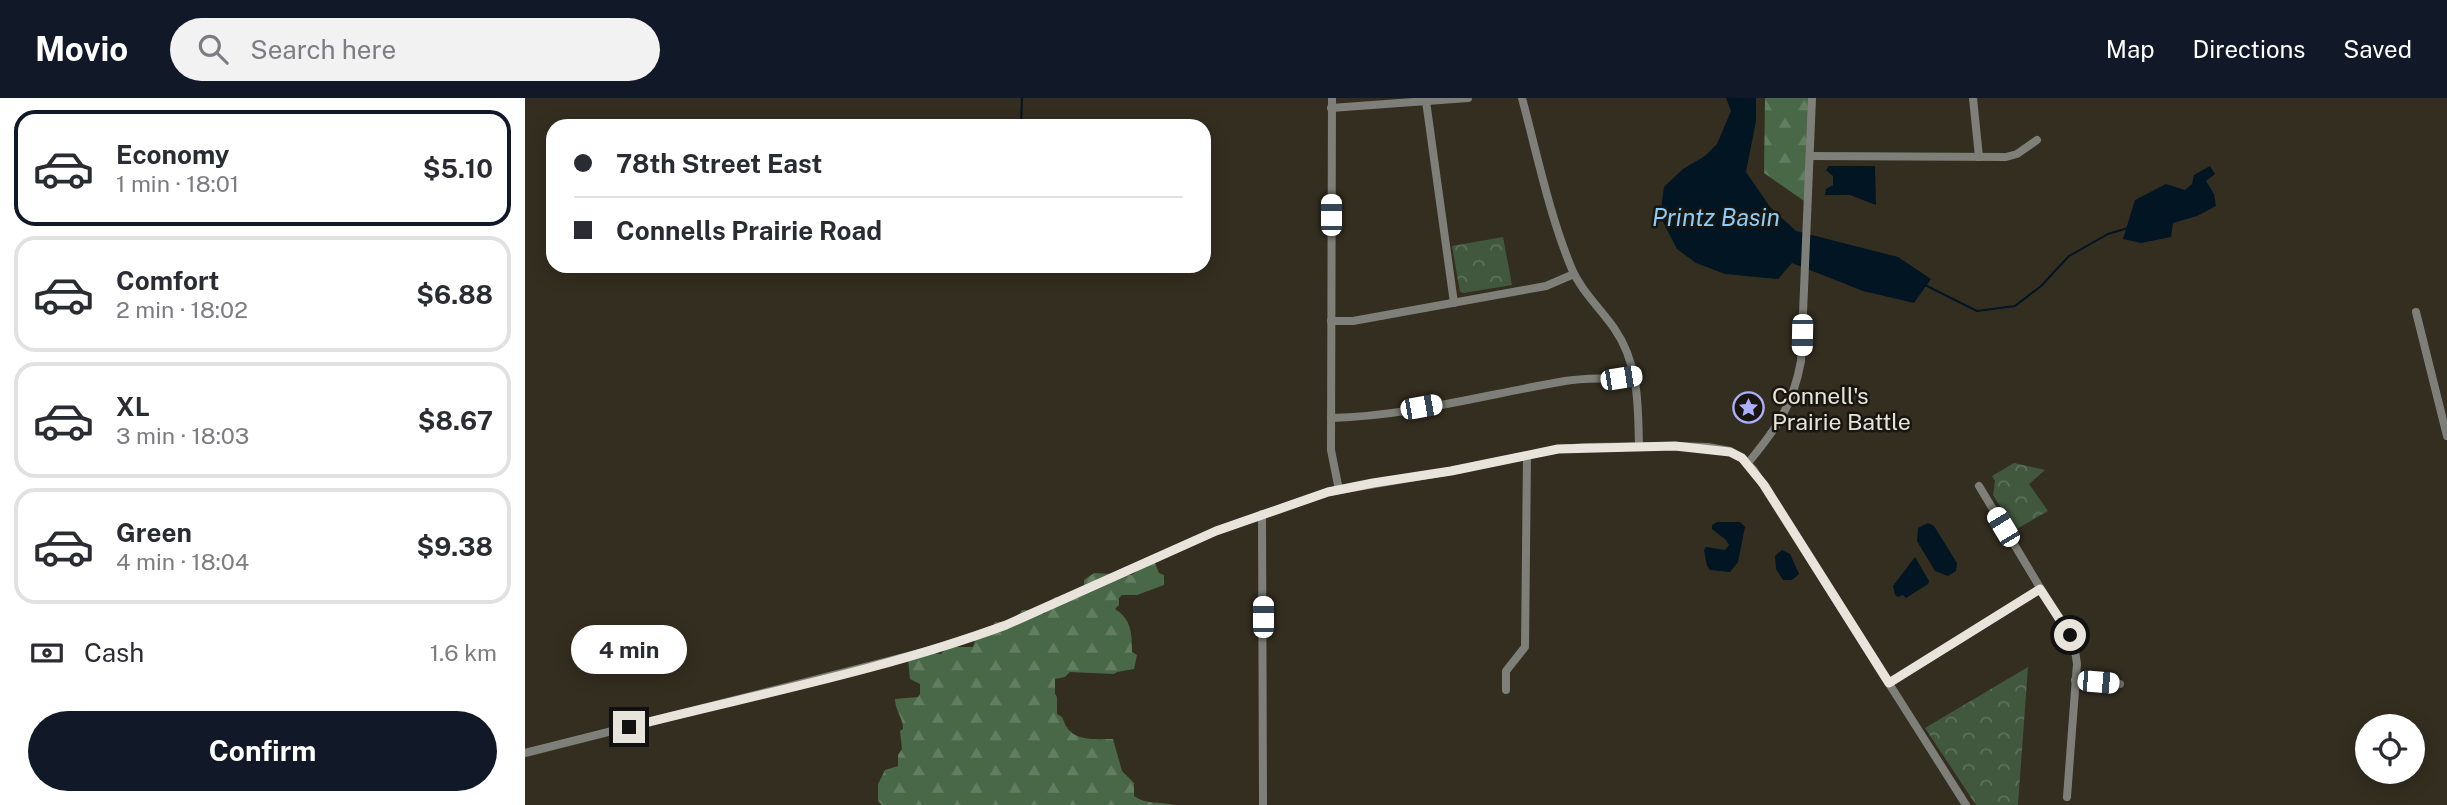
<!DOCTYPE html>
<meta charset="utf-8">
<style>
:root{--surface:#fff;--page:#f2f2f3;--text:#2b2b33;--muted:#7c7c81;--line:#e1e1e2;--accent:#111827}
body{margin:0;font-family:"Public Sans",sans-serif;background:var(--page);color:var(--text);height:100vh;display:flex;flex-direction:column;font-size:26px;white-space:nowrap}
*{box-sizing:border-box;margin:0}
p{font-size:23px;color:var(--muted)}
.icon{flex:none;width:38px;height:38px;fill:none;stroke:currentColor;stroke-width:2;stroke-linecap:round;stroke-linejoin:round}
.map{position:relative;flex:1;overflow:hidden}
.drawer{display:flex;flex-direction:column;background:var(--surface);width:525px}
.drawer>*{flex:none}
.top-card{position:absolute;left:21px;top:21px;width:665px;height:154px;border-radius:21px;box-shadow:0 4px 18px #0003;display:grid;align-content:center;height:154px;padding:0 28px;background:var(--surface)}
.tools{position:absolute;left:1830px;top:616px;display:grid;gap:14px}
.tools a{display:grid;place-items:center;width:70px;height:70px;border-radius:50%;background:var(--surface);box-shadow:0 4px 18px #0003;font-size:35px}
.end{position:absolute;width:32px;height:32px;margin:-16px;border:9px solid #e8e4dc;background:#111;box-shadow:0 0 0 4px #111}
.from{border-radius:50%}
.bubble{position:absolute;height:49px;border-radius:24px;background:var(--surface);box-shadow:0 4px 18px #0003;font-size:23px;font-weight:700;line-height:49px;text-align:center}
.car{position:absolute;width:21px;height:42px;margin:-21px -10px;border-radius:9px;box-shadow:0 0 5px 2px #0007;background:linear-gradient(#fff 24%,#345 0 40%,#fff 0 76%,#345 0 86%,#fff 0)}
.top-card b{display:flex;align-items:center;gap:24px;height:66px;font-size:26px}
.top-card b+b{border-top:2px solid var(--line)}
.top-card i{width:18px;height:18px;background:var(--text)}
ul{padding:12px 0 0;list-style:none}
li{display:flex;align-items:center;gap:21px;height:116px;margin:0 14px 10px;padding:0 14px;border:4px solid var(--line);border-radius:21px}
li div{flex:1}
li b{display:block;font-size:26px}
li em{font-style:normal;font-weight:700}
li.active{border-color:var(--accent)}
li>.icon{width:63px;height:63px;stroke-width:1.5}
.pay{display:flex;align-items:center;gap:18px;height:77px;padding:0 28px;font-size:26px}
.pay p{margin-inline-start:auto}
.primary-button{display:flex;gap:14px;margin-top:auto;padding:14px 28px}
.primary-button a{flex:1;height:80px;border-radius:42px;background:var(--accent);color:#fff;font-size:28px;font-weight:700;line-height:80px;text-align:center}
header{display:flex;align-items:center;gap:42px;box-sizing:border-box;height:98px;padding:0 35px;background:var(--accent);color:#fff}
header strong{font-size:33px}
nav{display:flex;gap:38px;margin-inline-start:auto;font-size:24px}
.search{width:490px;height:63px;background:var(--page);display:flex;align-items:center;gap:18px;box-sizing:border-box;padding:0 24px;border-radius:38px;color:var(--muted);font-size:26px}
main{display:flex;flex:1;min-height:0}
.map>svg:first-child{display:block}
</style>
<header>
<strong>Movio</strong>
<div class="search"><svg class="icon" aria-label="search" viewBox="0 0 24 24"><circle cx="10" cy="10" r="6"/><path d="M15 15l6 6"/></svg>Search here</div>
<nav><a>Map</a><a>Directions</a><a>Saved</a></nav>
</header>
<main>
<section class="drawer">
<ul>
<li class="active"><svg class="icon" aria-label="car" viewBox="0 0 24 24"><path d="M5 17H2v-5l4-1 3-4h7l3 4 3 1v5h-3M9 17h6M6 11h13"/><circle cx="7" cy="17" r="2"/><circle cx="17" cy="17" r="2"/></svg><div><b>Economy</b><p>1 min · 18:01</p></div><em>$5.10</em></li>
<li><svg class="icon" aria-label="car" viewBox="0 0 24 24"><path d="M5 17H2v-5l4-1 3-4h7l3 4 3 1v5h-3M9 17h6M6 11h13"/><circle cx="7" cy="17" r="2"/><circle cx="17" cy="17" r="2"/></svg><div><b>Comfort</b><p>2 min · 18:02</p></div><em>$6.88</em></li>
<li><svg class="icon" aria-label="car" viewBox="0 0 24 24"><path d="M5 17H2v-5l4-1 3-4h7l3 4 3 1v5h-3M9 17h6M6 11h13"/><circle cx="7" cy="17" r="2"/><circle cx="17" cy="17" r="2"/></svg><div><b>XL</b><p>3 min · 18:03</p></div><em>$8.67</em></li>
<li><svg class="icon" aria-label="car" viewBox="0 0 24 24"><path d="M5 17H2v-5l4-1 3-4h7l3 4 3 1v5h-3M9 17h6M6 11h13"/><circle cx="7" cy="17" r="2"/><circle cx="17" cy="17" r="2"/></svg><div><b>Green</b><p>4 min · 18:04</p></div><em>$9.38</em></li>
</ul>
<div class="pay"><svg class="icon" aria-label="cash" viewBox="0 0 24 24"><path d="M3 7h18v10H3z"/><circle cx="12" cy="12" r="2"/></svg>Cash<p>1.6 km</p></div>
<div class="primary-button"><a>Confirm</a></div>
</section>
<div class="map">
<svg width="1922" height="707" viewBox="0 0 1922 707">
<defs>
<pattern id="forest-firs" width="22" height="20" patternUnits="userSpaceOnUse" patternTransform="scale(1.75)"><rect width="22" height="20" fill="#496847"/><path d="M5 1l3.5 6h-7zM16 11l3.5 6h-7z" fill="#637d61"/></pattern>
<pattern id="park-crowns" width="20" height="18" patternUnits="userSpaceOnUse" patternTransform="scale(1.75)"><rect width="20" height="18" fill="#41583f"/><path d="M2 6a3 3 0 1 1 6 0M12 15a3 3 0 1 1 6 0" fill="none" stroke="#5c705a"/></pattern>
</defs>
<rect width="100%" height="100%" fill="#342e20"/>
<g fill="url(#forest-firs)">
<polygon points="1240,0 1284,0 1282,105 1239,75"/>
<path d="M623,465H630L634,475L639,477V487L612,497H597L594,500V507L590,511C606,521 607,534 607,554L612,557L609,571L592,574L589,576L545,574L540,579L530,581V596L532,599V616L537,619C539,623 541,630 545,633C554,643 574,641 588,641L597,673L609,685V698C621,707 634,703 649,707H357L353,703V686L360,672L373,668V657L377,651L375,633L378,631C378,619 370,613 370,601L393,599L395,596V586L385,581L383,561L400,554L416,556L423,549H448L450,542L463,536L470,524H490L497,512H507L519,516L527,509V502L530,499H537L559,492V482L569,475L607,477Z"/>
</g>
<g fill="url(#park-crowns)">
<polygon points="978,139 987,187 939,195 935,194 927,148"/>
<polygon points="1489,365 1520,372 1504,386 1523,413 1490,432 1468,397 1470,383 1467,378"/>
<polygon points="1503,569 1493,707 1451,707 1400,630"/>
</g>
<g fill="#011522">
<polygon points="1201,0 1231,0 1231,23 1221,74 1245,109 1271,133 1373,159 1406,181 1389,205 1338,193 1267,165 1253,181 1200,176 1171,165 1152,151 1135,118 1139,89 1158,71 1180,58 1192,46 1206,13"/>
<polygon points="1304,68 1350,68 1351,107 1325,97 1300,97 1301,91 1308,87 1308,78 1301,72"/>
<polygon points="1685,68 1690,76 1681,83 1689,96 1691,108 1672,118 1648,125 1646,139 1616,145 1598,141 1610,102 1641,86 1660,92 1667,86 1669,77"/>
<polygon points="1192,424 1215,424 1220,429 1213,464 1205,474 1185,472 1182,468 1179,452 1181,449 1200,452 1204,447 1201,442 1187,431 1187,427"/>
<polygon points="1403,425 1409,428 1432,465 1431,473 1423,478 1410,473 1392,443 1393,430"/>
<polygon points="1257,452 1265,456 1274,476 1267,482 1258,482 1251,471 1250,458"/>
<polygon points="1390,459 1404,483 1403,486 1381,500 1378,497 1373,499 1370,497 1368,488"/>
</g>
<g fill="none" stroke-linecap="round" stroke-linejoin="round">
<g stroke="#011522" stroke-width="2">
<polyline points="496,28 497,0"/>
<polyline points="1400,187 1452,213 1490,208 1516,188 1544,158 1583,136 1603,130"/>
</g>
<g stroke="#7e7f78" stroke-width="8">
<polyline points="807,0 806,352 814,392"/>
<path d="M997,0C1012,56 1024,115 1046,169C1056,193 1075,210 1089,230C1114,266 1113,306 1114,348"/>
<polyline points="1448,0 1454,59"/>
<polyline points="901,3 929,205"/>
<polyline points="806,10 943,0"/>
<polyline points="1285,58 1481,59 1492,56 1512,42"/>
<polyline points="1891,214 1922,338"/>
<polyline points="806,223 828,223 1021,188 1049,176"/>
<path d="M806,320C885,318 963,296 1040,283C1063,279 1087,282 1110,278"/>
<path d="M1223,365C1251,331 1268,308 1276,263L1287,0"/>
<polyline points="1454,388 1549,546 1552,566 1542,699"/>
<polyline points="737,416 738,707"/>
<polyline points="1550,582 1595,586"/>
<polyline points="1364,585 1515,491"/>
<polyline points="981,592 981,573 1000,549 1002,358"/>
<polyline points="0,655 364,563 409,551 481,527 691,433 803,394 926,373 1033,351 1060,349 1150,348 1183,349 1205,353 1217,360 1228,371 1441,707"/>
</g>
</g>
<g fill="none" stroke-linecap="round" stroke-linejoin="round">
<path stroke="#e8e4dc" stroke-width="9" d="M104,629C229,597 359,572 481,527L691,433L803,394L848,385L926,373L1033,351L1150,348L1205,354L1217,360L1239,387L1364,585L1515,491L1545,537"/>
</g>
<defs>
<symbol id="sight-ring" viewBox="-11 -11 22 22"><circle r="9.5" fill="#191610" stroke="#acaffb" stroke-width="1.5"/><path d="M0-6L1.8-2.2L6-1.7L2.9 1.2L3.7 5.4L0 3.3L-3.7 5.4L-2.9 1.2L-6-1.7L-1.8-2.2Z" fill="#acaffb"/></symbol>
</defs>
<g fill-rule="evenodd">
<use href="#sight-ring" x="1206" y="292" width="35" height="35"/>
</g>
<g text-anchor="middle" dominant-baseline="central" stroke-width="5" stroke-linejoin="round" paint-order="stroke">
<g font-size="23" fill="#e8e4dc" stroke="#191610" text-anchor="start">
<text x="1247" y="297">Connell's<tspan x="1247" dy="26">Prairie Battle</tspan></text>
</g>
<g font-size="24" font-style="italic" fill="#8acdfb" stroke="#191610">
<text x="1191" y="119">Printz Basin</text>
</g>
</g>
</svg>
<div class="tools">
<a><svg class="icon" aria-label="locate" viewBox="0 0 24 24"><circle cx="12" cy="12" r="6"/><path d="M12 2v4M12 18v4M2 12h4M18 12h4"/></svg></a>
</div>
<i class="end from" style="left:1545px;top:537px"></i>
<i class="end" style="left:104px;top:629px"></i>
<div class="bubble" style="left:46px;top:527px;width:116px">4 min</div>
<i class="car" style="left:806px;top:117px;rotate:0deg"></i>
<i class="car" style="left:1277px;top:237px;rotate:181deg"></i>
<i class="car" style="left:1096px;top:280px;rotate:81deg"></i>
<i class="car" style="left:896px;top:309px;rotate:80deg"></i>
<i class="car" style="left:1478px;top:429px;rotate:329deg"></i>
<i class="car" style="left:738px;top:519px;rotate:0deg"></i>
<i class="car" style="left:1573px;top:584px;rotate:95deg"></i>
<div class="top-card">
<b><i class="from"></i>78th Street East</b>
<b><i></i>Connells Prairie Road</b>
</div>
</div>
</main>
